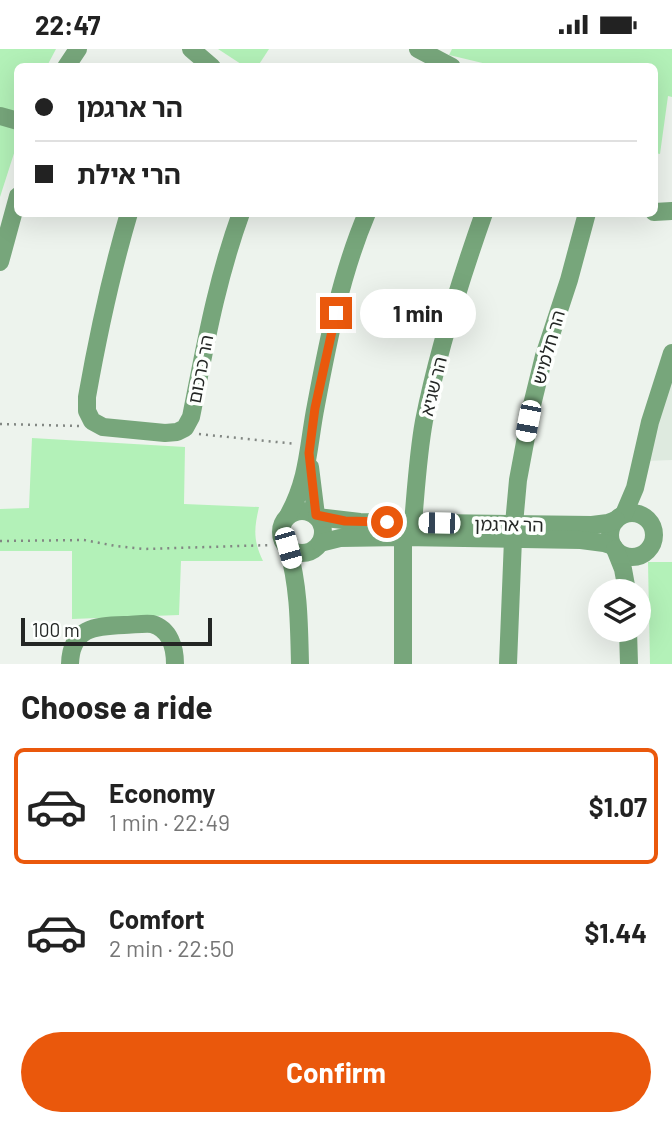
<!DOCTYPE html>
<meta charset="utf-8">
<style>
:root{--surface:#fff;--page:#f2f2f2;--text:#222;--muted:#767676;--line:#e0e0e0;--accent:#ea580c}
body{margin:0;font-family:Barlow,"Noto Sans Hebrew",sans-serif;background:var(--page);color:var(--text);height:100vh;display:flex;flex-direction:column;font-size:26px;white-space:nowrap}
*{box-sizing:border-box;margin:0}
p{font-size:23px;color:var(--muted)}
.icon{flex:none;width:38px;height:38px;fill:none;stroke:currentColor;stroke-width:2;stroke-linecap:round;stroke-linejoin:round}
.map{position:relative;height:615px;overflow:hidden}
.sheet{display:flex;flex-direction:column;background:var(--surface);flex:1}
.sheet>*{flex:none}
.banner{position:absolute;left:14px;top:14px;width:644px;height:154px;border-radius:10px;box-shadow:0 7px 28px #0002;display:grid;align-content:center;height:154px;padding:0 21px;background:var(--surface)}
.fabs{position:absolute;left:588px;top:530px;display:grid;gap:14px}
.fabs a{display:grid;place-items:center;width:63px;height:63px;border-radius:50%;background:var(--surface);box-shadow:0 7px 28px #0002;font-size:35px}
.scale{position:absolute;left:21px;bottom:18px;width:191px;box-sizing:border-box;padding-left:7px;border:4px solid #232624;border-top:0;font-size:19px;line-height:24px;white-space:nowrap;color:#232624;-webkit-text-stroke:5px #fdfffd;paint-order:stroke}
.end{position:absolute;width:32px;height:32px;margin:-16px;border:9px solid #ea580c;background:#fff;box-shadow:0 0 0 4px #fff}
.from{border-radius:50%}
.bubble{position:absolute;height:49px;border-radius:24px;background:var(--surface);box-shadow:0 7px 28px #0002;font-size:23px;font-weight:700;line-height:49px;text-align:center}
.car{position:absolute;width:21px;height:42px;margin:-21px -10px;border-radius:9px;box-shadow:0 0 5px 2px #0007;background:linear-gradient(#fff 24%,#345 0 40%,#fff 0 76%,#345 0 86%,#fff 0)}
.banner b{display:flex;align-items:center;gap:24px;height:66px;font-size:26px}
.banner b+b{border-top:2px solid var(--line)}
.banner i{width:18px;height:18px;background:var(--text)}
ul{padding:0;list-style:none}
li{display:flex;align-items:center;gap:21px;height:116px;margin:0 14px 10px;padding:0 7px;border:4px solid transparent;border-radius:10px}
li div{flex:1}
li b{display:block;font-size:26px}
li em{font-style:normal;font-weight:700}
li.selected{border-color:var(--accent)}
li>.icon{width:63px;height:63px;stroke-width:1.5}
h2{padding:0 21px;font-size:32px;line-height:84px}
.cta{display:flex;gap:14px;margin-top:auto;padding:14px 21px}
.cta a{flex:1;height:80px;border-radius:42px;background:var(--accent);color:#fff;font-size:28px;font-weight:700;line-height:80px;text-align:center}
.status{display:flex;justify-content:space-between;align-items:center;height:49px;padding:0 35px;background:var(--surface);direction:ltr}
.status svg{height:19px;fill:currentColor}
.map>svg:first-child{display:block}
</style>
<div class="status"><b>22:47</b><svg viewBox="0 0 49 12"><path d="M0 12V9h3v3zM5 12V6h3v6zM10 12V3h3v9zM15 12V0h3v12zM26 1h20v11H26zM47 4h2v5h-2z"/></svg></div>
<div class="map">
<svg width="672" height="615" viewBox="0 0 672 615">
<rect width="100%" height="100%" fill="#edf3ed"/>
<polygon fill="#deeadf" points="672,329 672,411 647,412"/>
<g fill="#b3f1b8">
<polygon points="0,0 56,0 47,17 18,18 17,95 0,148"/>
<polygon points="218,0 269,0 258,17 244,17"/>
<polygon points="452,0 672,0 672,48 668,47 660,105 655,104 654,18 495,17 449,6"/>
<path d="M32,389L185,398L184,455L259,458C254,480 253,491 263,512H181L179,566L72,570V502H0V460L29,459Z"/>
<polygon points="648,513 672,513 672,615 650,615"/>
</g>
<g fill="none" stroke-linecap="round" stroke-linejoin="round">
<g stroke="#828783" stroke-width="2.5" stroke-dasharray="2 5" stroke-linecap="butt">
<polyline points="0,375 79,377"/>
<polyline points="199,385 296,395"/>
<polyline points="0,492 84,491 116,497 144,500 272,496"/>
</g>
<g stroke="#77a67b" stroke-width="18">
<polyline points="191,0 212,18"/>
<polyline points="418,0 452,18"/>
<polyline points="66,18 78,0"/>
<polyline points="0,67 18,72"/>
<polyline points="654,163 672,162"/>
<path d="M129,164C111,225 98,286 87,348V362L92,372L103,378L165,384L177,383L185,379L191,368C205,298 216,233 241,164"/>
<polyline points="0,213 18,147"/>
<polyline points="310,418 316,466"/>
<circle cx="302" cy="483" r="21"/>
<circle cx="632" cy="486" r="22"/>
<path d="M289,465C309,428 308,396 316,356C328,292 341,225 367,164"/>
<polyline points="624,465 635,439 650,373 672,304"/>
<polyline points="317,468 360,473 592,476 608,474 616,471"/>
<path d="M413,474C416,440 418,405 424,372C438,301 460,232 484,164"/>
<polyline points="514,475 518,431 532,356 544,307 569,231 587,164"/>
<polyline points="320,494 340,489 403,488 581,491 604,494 613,497"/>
<path d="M288,499C299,538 299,575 300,615"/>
<polyline points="615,500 623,520 627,542"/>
<polyline points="628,581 629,615"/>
<path d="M70,615C71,579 94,577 124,576C132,576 144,574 152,575C170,580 175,599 175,615"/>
<polyline points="403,615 403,488"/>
<polyline points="508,615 513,490"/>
</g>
</g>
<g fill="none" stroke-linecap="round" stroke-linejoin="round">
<polyline stroke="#ea580c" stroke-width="9" points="336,264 315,359 309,404 316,466 345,472 387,473"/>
</g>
<g text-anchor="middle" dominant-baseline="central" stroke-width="7" stroke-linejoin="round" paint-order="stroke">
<g font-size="18" fill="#232624" stroke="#fdfffd">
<text transform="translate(548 298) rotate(-74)">הר חלמיש</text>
<text transform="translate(200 320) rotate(-79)">הר כרכום</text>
<text transform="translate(433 337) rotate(-76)">הר שגיא</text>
<text transform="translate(509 475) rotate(1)">הר ארגמן</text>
</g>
</g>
</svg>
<div class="fabs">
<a><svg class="icon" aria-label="layers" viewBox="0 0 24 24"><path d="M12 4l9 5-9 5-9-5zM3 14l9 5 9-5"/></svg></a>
</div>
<div class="scale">100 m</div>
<i class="end from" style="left:387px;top:473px"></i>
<i class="end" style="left:336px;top:264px"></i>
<div class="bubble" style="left:360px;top:240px;width:116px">1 min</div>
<i class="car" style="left:528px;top:372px;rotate:191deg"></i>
<i class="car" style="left:439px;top:474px;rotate:271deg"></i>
<i class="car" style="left:288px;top:499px;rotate:164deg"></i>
<div class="banner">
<b><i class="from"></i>הר ארגמן</b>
<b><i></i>הרי אילת</b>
</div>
</div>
<section class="sheet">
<h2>Choose a ride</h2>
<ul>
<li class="selected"><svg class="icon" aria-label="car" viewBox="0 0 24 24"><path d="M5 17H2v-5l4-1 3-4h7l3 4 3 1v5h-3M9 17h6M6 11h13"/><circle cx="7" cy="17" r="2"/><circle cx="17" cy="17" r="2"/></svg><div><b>Economy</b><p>1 min · 22:49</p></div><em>$1.07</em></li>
<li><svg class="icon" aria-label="car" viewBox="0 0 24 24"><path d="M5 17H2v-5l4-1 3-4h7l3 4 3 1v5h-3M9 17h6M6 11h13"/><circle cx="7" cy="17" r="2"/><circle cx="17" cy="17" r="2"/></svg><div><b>Comfort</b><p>2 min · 22:50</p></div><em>$1.44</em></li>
</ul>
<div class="cta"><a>Confirm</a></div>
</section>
